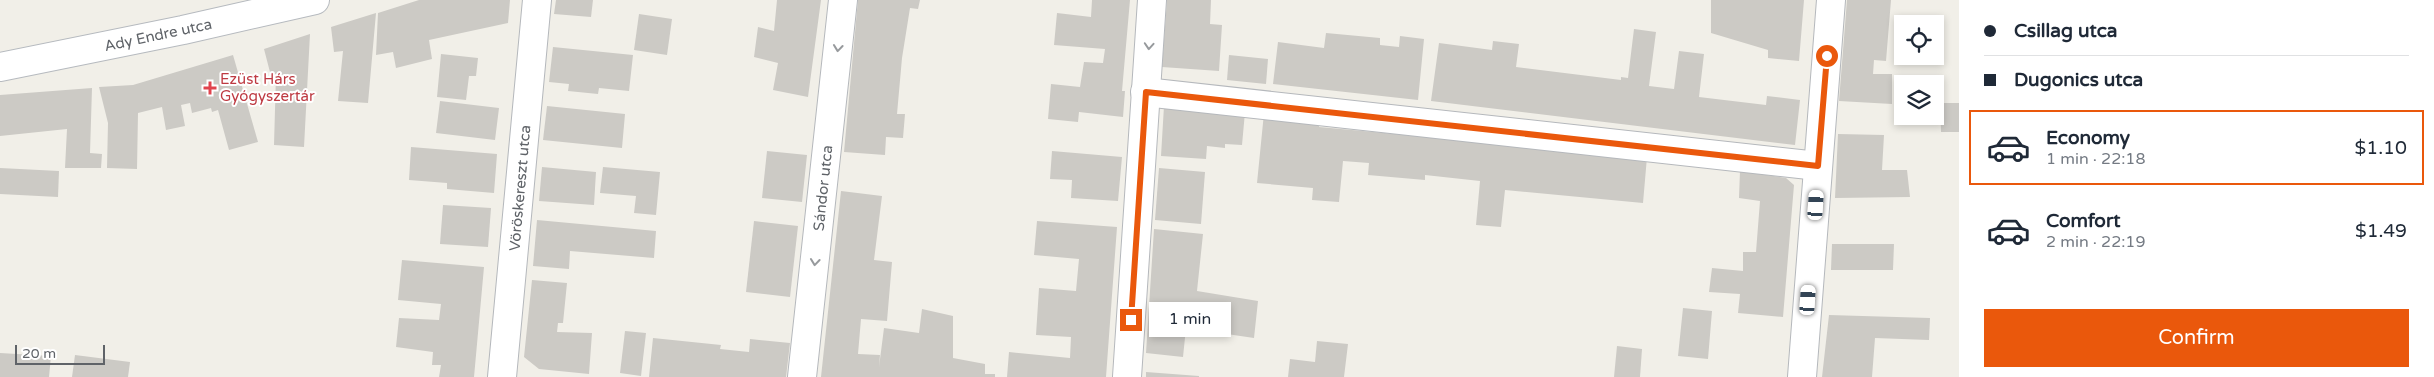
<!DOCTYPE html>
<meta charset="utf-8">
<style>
:root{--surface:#fff;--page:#f6f6f7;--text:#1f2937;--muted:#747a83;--line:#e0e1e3;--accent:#ea580c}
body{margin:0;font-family:"Varela Round",sans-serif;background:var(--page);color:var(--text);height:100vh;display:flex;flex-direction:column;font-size:19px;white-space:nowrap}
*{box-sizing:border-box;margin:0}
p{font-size:16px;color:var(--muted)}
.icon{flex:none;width:28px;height:28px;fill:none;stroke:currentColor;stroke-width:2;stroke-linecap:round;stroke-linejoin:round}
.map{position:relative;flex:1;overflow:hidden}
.sheet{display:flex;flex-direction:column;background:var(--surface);width:475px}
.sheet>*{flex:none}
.top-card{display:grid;align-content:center;height:110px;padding:0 25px;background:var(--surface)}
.controls{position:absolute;left:1894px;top:15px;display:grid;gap:10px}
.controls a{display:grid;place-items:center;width:50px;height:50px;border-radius:0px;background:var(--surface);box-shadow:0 2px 8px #0003;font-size:25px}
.scale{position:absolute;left:15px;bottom:12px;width:90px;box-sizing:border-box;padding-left:5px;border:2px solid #5f6368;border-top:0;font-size:14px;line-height:18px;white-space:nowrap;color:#5f6368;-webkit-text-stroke:4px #fff;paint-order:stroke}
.end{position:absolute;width:22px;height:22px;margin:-11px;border:6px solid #ea580c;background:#fff;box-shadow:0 0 0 2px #fff}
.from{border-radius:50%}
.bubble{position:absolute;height:35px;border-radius:0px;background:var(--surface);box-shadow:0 2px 8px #0003;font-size:16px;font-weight:600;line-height:35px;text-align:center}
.car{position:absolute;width:15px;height:30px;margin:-15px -8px;border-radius:6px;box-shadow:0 0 4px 1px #0007;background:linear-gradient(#fff 24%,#345 0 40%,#fff 0 76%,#345 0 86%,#fff 0)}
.top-card b{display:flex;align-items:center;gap:18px;height:48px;font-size:19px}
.top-card b+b{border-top:1px solid var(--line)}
.top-card i{width:12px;height:12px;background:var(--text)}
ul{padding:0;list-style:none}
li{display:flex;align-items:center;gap:15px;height:75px;margin:0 10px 8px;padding:0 15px;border:2px solid transparent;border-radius:0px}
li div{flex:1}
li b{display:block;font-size:19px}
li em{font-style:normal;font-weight:600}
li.active{border-color:var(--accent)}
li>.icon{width:45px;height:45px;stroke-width:1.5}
.action{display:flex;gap:10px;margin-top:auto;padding:10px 25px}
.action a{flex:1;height:58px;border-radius:0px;background:var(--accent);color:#fff;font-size:20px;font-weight:600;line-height:58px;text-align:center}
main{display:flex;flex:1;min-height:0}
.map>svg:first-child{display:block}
</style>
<main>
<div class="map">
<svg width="1959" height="377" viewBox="0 0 1959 377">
<rect width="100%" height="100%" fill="#f1efe8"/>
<g fill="#cccac5">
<polygon points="419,0 510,0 508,23 429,40 432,59 396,68 393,52 376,55 378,13"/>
<polygon points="556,0 593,0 591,17 554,14"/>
<polygon points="777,0 821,0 808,97 773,90 778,63 754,57 758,27 774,31"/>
<polygon points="858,0 920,0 918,9 910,8 902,58 897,114 905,114 903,138 886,137 885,155 844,152"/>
<polygon points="1092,0 1130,0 1122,91 1125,91 1123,117 1079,112 1078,122 1048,119 1051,84 1080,87 1084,62 1103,63 1105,49 1054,45 1057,13 1091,17"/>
<polygon points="1167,0 1211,0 1210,24 1222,25 1219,71 1162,67"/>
<polygon points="1711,0 1804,0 1799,61 1768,58 1768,50 1711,33"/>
<polygon points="1847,0 1891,0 1886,61 1874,60 1873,74 1892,74 1892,104 1839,101"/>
<polygon points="376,13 368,103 338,101 343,51 334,52 331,27"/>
<polygon points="639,14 672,19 667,55 634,50"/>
<polygon points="1634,29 1656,32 1649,86 1674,89 1679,51 1704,54 1699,97 1766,105 1767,96 1800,100 1795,145 1431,101 1439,43 1492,50 1493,41 1519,44 1516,67 1621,80 1621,77 1628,78"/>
<polygon points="1326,33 1380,38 1380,45 1399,47 1400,36 1424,39 1418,100 1273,84 1278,42 1324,48"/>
<polygon points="310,34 304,147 274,145 276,74 271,76 264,49"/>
<polygon points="553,47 633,55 629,91 599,88 598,94 568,91 569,84 549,82"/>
<polygon points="441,54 478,58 476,76 469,76 466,100 437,97"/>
<polygon points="233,55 258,142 229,150 218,110 212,112 211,108 192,113 190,103 181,105 185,126 166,130 162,107 138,113 137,169 107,168 108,123 99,87 133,85"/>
<polygon points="1229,55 1268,59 1266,84 1227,80"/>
<polygon points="92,88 90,153 102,154 101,168 65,168 67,129 0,136 0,95"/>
<polygon points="440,101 499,108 495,140 436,133"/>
<polygon points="1940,103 1959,103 1959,132 1941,132"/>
<polygon points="547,106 625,114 622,148 543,140"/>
<polygon points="1164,106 1245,112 1242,145 1225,144 1225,148 1207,146 1206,159 1161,156"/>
<polygon points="1264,113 1320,119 1319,127 1647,157 1643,203 1505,190 1501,227 1476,225 1480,181 1425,175 1425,180 1368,175 1369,163 1343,161 1339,202 1312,200 1313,188 1257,183"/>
<polygon points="1838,134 1884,135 1882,170 1907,170 1910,197 1835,198"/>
<polygon points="411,147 497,154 494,193 447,189 447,183 409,180"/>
<polygon points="767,151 807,155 802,202 762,198"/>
<polygon points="1052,151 1122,157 1118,201 1071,198 1072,180 1050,179"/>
<polygon points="542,167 596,172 594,205 539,201"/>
<polygon points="603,167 660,172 656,215 634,213 636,196 600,193"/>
<polygon points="0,168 59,171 58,197 0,194"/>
<polygon points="1159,168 1205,172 1201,224 1155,220"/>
<polygon points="1740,171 1786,178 1794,185 1783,317 1738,313 1740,294 1709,292 1712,268 1743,271 1743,252 1756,252 1760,201 1739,198"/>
<polygon points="841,191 882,196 874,260 892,262 887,321 861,319 858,354 880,355 879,367 884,328 919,333 922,309 953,316 953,358 985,364 985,374 995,374 995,377 821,377"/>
<polygon points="443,205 491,208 488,247 440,244"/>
<polygon points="537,220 656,231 654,258 570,251 569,269 533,266"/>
<polygon points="754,221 798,226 790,297 746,292"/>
<polygon points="1037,221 1117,227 1106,377 1007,377 1009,352 1070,358 1071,337 1036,335 1039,288 1076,291 1079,259 1034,255"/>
<polygon points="1154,229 1203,234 1197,291 1258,301 1254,338 1186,328 1183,357 1146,353"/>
<polygon points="1832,244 1894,244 1893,270 1831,270"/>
<polygon points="402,260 484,267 474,377 439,377 441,365 432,365 433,352 396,347 399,318 439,320 441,304 398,300"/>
<polygon points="532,280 567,283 563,323 558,323 557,332 592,333 589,374 539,369 524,357"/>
<polygon points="1683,308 1712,311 1708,359 1678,356"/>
<polygon points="1829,315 1930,318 1929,340 1875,338 1872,377 1822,377"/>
<polygon points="625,331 646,333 641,376 620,373"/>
<polygon points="653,338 721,345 720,349 749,352 750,339 790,343 786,377 649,377"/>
<polygon points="1317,341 1348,344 1344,377 1288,377 1290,359 1315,362"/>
<polygon points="1617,346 1642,349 1640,377 1614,377"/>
<polygon points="0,353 51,356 49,377 0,377"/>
<polygon points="75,355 130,362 128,377 72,377"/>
<polygon points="1146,372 1199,376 1199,377 1146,377"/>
</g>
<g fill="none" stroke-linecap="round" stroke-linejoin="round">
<defs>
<g id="street">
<polyline points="1145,92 1818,166"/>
<polyline points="502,377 537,0"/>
<polyline points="802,377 843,0"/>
<polyline points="1127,377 1152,0"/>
<polyline points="1802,377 1831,0"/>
</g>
<polyline id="secondary" points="0,67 183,30 315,0"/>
</defs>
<use href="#street" stroke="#b5b8bc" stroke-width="30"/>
<use href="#secondary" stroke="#b6babf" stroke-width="30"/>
<use href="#street" stroke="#fff" stroke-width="28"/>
<use href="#secondary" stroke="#fff" stroke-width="28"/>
</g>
<defs><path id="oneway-chevron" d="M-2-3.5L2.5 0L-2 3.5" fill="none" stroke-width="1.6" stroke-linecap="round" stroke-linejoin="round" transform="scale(1.25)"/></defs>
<g stroke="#979a9d">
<use href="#oneway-chevron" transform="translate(1149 46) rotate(94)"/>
<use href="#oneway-chevron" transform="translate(838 48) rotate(96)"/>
<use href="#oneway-chevron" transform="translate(815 262) rotate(96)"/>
</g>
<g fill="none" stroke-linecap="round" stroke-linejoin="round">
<polyline stroke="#ea580c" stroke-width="6" points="1131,320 1146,92 1818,166 1827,56"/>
</g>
<path fill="#e0444e" stroke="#fff" stroke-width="2" d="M207.5 80.5h5v5h5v5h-5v5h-5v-5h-5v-5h5z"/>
<g text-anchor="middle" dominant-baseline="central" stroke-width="4" stroke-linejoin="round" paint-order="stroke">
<g font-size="15" fill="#5f6368" stroke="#fff">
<text transform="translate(158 35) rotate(-12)">Ady Endre utca</text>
<text transform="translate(520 188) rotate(-85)">Vöröskereszt utca</text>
<text transform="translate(823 188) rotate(-84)">Sándor utca</text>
</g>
<g font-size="15" fill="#be3a42" stroke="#fff" text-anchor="start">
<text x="220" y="79">Ezüst Hárs<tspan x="220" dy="17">Gyógyszertár</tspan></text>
</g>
</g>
</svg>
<div class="controls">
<a><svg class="icon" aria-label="locate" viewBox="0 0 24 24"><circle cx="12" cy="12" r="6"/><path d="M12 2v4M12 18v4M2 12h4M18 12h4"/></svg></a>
<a><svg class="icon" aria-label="layers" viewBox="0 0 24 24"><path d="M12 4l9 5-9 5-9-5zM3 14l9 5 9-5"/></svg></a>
</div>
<div class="scale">20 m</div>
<i class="end from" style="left:1827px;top:56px"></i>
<i class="end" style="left:1131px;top:320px"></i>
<div class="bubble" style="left:1149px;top:302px;width:82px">1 min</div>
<i class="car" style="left:1816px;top:205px;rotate:4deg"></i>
<i class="car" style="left:1808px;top:300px;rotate:4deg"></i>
</div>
<section class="sheet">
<div class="top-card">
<b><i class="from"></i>Csillag utca</b>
<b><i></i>Dugonics utca</b>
</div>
<ul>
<li class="active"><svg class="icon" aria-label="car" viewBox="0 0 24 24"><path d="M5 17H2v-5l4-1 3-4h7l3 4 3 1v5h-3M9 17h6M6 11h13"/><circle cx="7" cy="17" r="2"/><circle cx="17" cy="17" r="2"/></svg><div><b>Economy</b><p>1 min · 22:18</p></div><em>$1.10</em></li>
<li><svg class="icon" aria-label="car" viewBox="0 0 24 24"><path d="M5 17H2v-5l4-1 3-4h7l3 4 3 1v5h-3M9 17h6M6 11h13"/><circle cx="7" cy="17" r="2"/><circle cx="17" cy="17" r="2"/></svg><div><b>Comfort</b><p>2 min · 22:19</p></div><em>$1.49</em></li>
</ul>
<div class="action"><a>Confirm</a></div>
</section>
</main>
